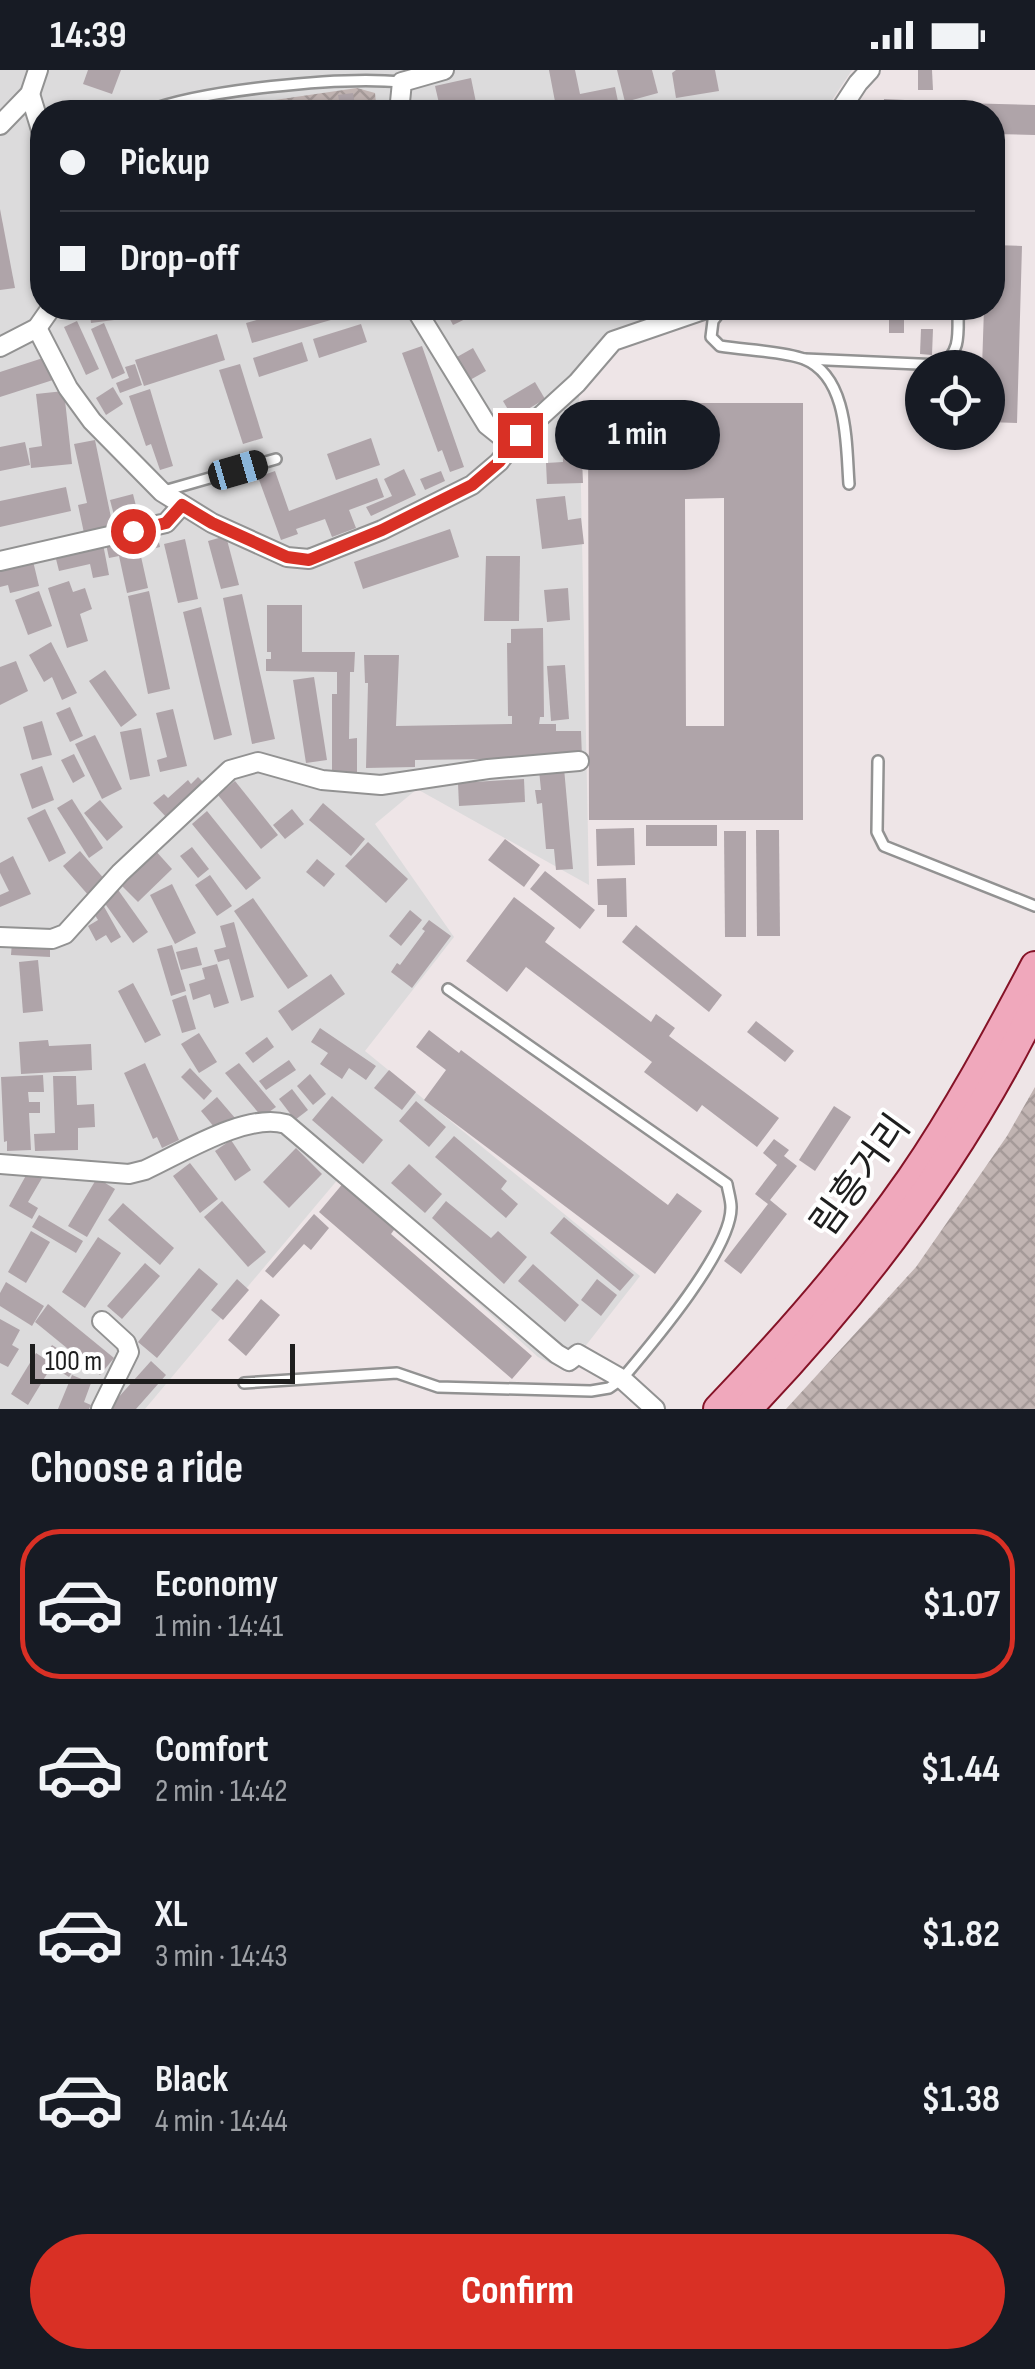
<!DOCTYPE html>
<meta charset="utf-8">
<style>
:root{--surface:#171b24;--page:#20242c;--text:#f1f3f6;--muted:#9ea1a6;--line:#363941;--accent:#d93025}
body{margin:0;font-family:"Sofia Sans Condensed","Noto Sans KR",sans-serif;background:var(--page);color:var(--text);height:100vh;display:flex;flex-direction:column;font-size:38px;white-space:nowrap}
*{box-sizing:border-box;margin:0}
p{font-size:32px;color:var(--muted)}
.icon{flex:none;width:55px;height:55px;fill:none;stroke:currentColor;stroke-width:2;stroke-linecap:round;stroke-linejoin:round}
.map{position:relative;height:1339px;overflow:hidden}
.sheet{display:flex;flex-direction:column;background:var(--surface);flex:1}
.sheet>*{flex:none}
.top-card{position:absolute;left:30px;top:30px;width:975px;height:220px;border-radius:40px;box-shadow:0 2px 8px #0004;display:grid;align-content:center;height:220px;padding:0 30px;background:var(--surface)}
.fabs{position:absolute;left:905px;top:280px;display:grid;gap:20px}
.fabs a{display:grid;place-items:center;width:100px;height:100px;border-radius:50%;background:var(--surface);box-shadow:0 2px 8px #0004;font-size:50px}
.scale{position:absolute;left:30px;bottom:25px;width:265px;box-sizing:border-box;padding-left:10px;border:5px solid #1e1e1e;border-top:0;font-size:28px;line-height:35px;white-space:nowrap;color:#1e1e1e;-webkit-text-stroke:8px #fff;paint-order:stroke}
.end{position:absolute;width:45px;height:45px;margin:-22px;border:12px solid #d93025;background:#fff;box-shadow:0 0 0 5px #fff}
.from{border-radius:50%}
.bubble{position:absolute;height:70px;border-radius:35px;background:var(--surface);box-shadow:0 2px 8px #0004;font-size:32px;font-weight:700;line-height:70px;text-align:center}
.car{position:absolute;width:30px;height:60px;margin:-30px -15px;border-radius:12px;box-shadow:0 0 8px 2px #0007;background:linear-gradient(#222 24%,#8ab4d8 0 40%,#222 0 76%,#8ab4d8 0 86%,#222 0)}
.top-card b{display:flex;align-items:center;gap:35px;height:95px;font-size:38px}
.top-card b+b{border-top:2px solid var(--line)}
.top-card i{width:25px;height:25px;background:var(--text)}
ul{padding:0;list-style:none}
li{display:flex;align-items:center;gap:30px;height:150px;margin:0 20px 15px;padding:0 10px;border:5px solid transparent;border-radius:40px}
li div{flex:1}
li b{display:block;font-size:38px}
li em{font-style:normal;font-weight:700}
li.selected{border-color:var(--accent)}
li>.icon{width:90px;height:90px;stroke-width:1.5}
h2{padding:0 30px;font-size:45px;line-height:120px}
.cta{display:flex;gap:20px;margin-top:auto;padding:20px 30px}
.cta a{flex:1;height:115px;border-radius:60px;background:var(--accent);color:#fff;font-size:40px;font-weight:700;line-height:115px;text-align:center}
.status{display:flex;justify-content:space-between;align-items:center;height:70px;padding:0 50px;background:var(--surface);direction:ltr}
.status svg{height:28px;fill:currentColor}
.map>svg:first-child{display:block}
</style>
<div class="status"><b>14:39</b><svg viewBox="0 0 49 12"><path d="M0 12V9h3v3zM5 12V6h3v6zM10 12V3h3v9zM15 12V0h3v12zM26 1h20v11H26zM47 4h2v5h-2z"/></svg></div>
<div class="map">
<svg width="1035" height="1339" viewBox="0 0 1035 1339">
<defs>
<pattern id="construction-cross-hatch" width="8" height="8" patternUnits="userSpaceOnUse" patternTransform="scale(2.5)"><rect width="8" height="8" fill="#c1b4b2"/><path d="M0 0l8 8M0 8l8-8" fill="none" stroke="#a59a99"/></pattern>
</defs>
<rect width="100%" height="100%" fill="#eee5e7"/>
<polygon fill="#dcdbdc" points="0,0 852,0 824,42 42,42 42,238 668,238 607,266 579,322 589,815 417,719 375,754 454,867 365,981 640,1206 566,1301 538,1287 339,1108 145,1339 0,1339"/>
<g fill="url(#construction-cross-hatch)">
<polygon points="357,18 375,23 377,42 192,42"/>
<polygon points="1035,1017 1035,1339 786,1339 916,1197 1007,1066"/>
</g>
<g fill="#afa4a9" fill-rule="evenodd">
<polygon points="88,0 121,0 112,24 83,14"/>
<polygon points="549,0 575,0 580,24 615,17 620,41 557,42"/>
<polygon points="617,0 652,0 658,23 625,32"/>
<polygon points="676,0 715,0 719,21 676,28 672,3"/>
<polygon points="918,0 932,0 933,20 918,20"/>
<polygon points="471,8 478,42 441,42 435,16"/>
<polygon points="353,23 356,42 274,42 339,30 338,25"/>
<polygon points="884,29 905,30 905,42 883,42"/>
<polygon points="961,33 1035,35 1035,65 992,64 992,42 961,42"/>
<polygon points="0,139 15,218 0,220"/>
<polygon points="992,175 1022,176 1017,353 988,352 988,298 982,298 984,238 992,238"/>
<polygon points="89,238 113,238 114,250 91,253"/>
<polygon points="300,238 339,238 341,247 252,273 246,253"/>
<polygon points="444,238 488,238 453,255"/>
<rect x="889" y="238" width="15" height="25"/>
<polygon points="77,251 99,299 86,305 64,257"/>
<polygon points="104,253 125,303 112,309 91,259"/>
<polygon points="361,254 367,272 319,288 313,269"/>
<polygon points="921,259 933,259 932,285 920,284"/>
<polygon points="217,264 225,290 144,316 135,290"/>
<polygon points="302,272 308,291 259,307 253,288"/>
<polygon points="422,276 464,397 450,402 442,380 438,382 402,283"/>
<polygon points="473,278 486,301 470,310 457,287"/>
<polygon points="46,287 53,310 0,327 0,302"/>
<polygon points="135,294 142,315 120,323 116,313 129,308 125,297"/>
<polygon points="240,294 263,368 243,374 219,300"/>
<polygon points="535,312 545,329 513,348 503,331"/>
<polygon points="113,317 123,334 106,345 96,328"/>
<polygon points="150,319 173,396 160,400 151,374 146,376 129,326"/>
<polygon points="64,321 72,394 31,398 29,378 42,376 36,324"/>
<path d="M588,333H803V750H589ZM724,428V656H686L685,429Z"/>
<polygon points="581,364 583,413 547,414 546,393 563,392 562,365"/>
<polygon points="371,368 380,395 336,410 327,384"/>
<polygon points="95,370 113,457 84,463 78,435 87,433 74,374"/>
<polygon points="25,372 30,395 0,401 0,377"/>
<polygon points="404,399 416,425 371,446 366,437 392,426 384,409"/>
<polygon points="275,401 289,441 377,408 384,427 349,440 356,458 332,467 325,449 296,459 298,464 281,470 258,407"/>
<polygon points="441,401 445,411 425,420 420,409"/>
<polygon points="66,417 71,441 0,457 0,431"/>
<polygon points="133,424 138,444 115,449 110,430"/>
<polygon points="565,426 568,450 581,448 584,474 542,479 536,429"/>
<polygon points="450,459 459,487 363,519 354,492"/>
<polygon points="157,463 160,477 140,482 148,518 127,523 119,486 109,488 106,474"/>
<polygon points="226,466 239,515 221,519 208,471"/>
<polygon points="185,469 198,529 178,533 164,474"/>
<polygon points="103,474 109,505 93,508 90,494 59,501 55,485"/>
<polygon points="486,486 520,486 519,551 484,551"/>
<polygon points="33,491 39,516 10,523 8,515 0,517 0,499"/>
<polygon points="69,511 73,522 85,518 92,539 80,544 88,571 67,578 48,518"/>
<polygon points="568,518 570,550 547,552 544,520"/>
<polygon points="39,521 52,556 28,565 15,530"/>
<polygon points="149,521 170,619 148,624 128,526"/>
<polygon points="242,524 275,669 252,674 223,528"/>
<polygon points="267,535 302,535 302,582 355,582 354,602 350,602 349,669 357,668 357,709 332,706 332,624 337,624 337,602 266,601 266,589 271,589 271,582 267,582"/>
<polygon points="201,537 232,665 214,670 183,542"/>
<polygon points="543,558 544,647 540,647 539,654 556,654 556,661 581,661 582,688 415,690 415,697 366,698 368,613 365,613 364,585 399,585 396,656 512,654 512,646 508,646 507,573 511,573 511,559"/>
<polygon points="51,572 77,623 62,630 52,607 44,612 29,585"/>
<polygon points="16,591 28,621 0,635 0,597"/>
<polygon points="565,595 569,649 551,651 547,596"/>
<polygon points="105,600 137,645 121,657 89,611"/>
<polygon points="314,607 327,690 306,693 293,610"/>
<polygon points="70,637 83,666 70,672 56,643"/>
<polygon points="173,639 187,696 160,702 157,690 167,687 156,643"/>
<polygon points="42,651 52,685 32,690 23,657"/>
<polygon points="141,658 150,706 130,710 120,662"/>
<polygon points="95,665 122,719 102,729 75,674"/>
<polygon points="74,684 85,706 73,713 61,690"/>
<polygon points="42,696 54,730 32,739 20,704"/>
<polygon points="564,698 573,799 556,800 554,779 546,779 542,733 537,734 535,720 541,720 539,700"/>
<polygon points="198,707 206,715 168,749 153,733 164,724 168,728 188,710 191,714"/>
<polygon points="524,709 525,732 459,736 458,713"/>
<polygon points="235,711 278,765 261,779 218,725"/>
<polygon points="72,729 103,778 89,788 57,738"/>
<polygon points="100,730 123,757 107,771 84,743"/>
<polygon points="323,733 365,769 351,786 309,750"/>
<polygon points="45,739 66,783 49,792 27,748"/>
<polygon points="292,739 304,754 285,769 273,755"/>
<polygon points="207,741 261,808 246,820 192,754"/>
<rect x="646" y="755" width="71" height="21"/>
<polygon points="634,758 635,795 597,796 596,759"/>
<polygon points="756,760 779,760 780,866 757,866"/>
<polygon points="724,761 746,761 746,867 725,867"/>
<polygon points="505,769 540,795 524,817 488,790"/>
<polygon points="368,772 408,809 386,833 345,796"/>
<polygon points="192,777 209,799 198,808 180,786"/>
<polygon points="154,779 172,799 138,832 119,813"/>
<polygon points="80,781 106,811 89,826 63,796"/>
<polygon points="13,786 31,824 0,837 0,825 9,821 0,803 0,793"/>
<polygon points="317,789 335,804 324,817 306,802"/>
<polygon points="545,801 595,840 580,859 530,819"/>
<polygon points="210,805 232,836 217,846 195,815"/>
<polygon points="626,808 627,847 607,847 607,835 598,835 597,809"/>
<polygon points="172,814 196,863 175,874 150,825"/>
<polygon points="116,817 148,862 133,873 101,828"/>
<polygon points="514,827 555,858 545,872 651,952 656,944 675,958 669,966 779,1048 757,1077 702,1035 697,1042 644,1002 652,992 526,897 507,922 466,891"/>
<polygon points="253,828 308,906 288,919 234,841"/>
<polygon points="102,833 121,867 111,873 106,865 96,871 88,856 98,850 91,839"/>
<polygon points="410,840 422,850 401,876 389,866"/>
<polygon points="429,850 451,866 412,918 391,902 397,893 400,895 425,861 422,859"/>
<polygon points="234,852 254,927 241,931 229,889 218,892 214,880 226,877 220,856"/>
<polygon points="636,855 722,925 709,942 622,872"/>
<polygon points="12,872 50,874 50,887 11,885"/>
<polygon points="172,875 186,921 171,926 157,879"/>
<polygon points="197,877 202,895 181,900 176,882"/>
<polygon points="38,890 43,941 23,943 19,892"/>
<polygon points="217,894 229,933 214,938 210,924 193,930 189,914 205,909 202,898"/>
<polygon points="331,904 345,924 292,961 278,941"/>
<polygon points="133,913 161,965 145,973 118,921"/>
<polygon points="186,925 196,959 182,963 172,930"/>
<polygon points="756,951 794,981 785,992 747,962"/>
<polygon points="320,958 376,996 366,1010 349,998 342,1009 320,994 328,983 311,972"/>
<polygon points="429,960 459,983 461,980 668,1135 677,1123 702,1141 655,1204 424,1030 446,1000 416,977"/>
<polygon points="199,963 217,992 199,1003 181,974"/>
<polygon points="267,967 274,977 253,993 245,983"/>
<polygon points="48,970 49,976 91,974 92,1000 21,1004 19,972"/>
<polygon points="289,990 296,1000 266,1020 259,1011"/>
<polygon points="145,993 179,1070 162,1078 157,1067 153,1069 124,1003"/>
<polygon points="239,993 276,1037 262,1047 225,1003"/>
<polygon points="190,998 212,1021 204,1030 181,1007"/>
<polygon points="389,1000 416,1022 402,1040 374,1018"/>
<polygon points="310,1004 326,1024 313,1035 297,1016"/>
<polygon points="43,1005 44,1022 28,1022 29,1032 40,1032 40,1043 29,1043 31,1080 7,1081 7,1071 4,1072 1,1007"/>
<polygon points="53,1006 76,1006 77,1035 94,1034 95,1057 78,1058 78,1080 35,1081 34,1064 55,1063"/>
<polygon points="292,1019 308,1040 295,1050 279,1029"/>
<polygon points="332,1026 383,1070 363,1094 312,1050"/>
<polygon points="217,1027 235,1048 219,1063 201,1041"/>
<polygon points="416,1031 446,1057 429,1077 399,1051"/>
<polygon points="834,1036 851,1047 815,1101 799,1090"/>
<polygon points="454,1066 507,1111 501,1119 518,1134 506,1148 435,1087"/>
<polygon points="774,1069 789,1080 784,1086 797,1096 770,1130 787,1144 741,1204 724,1191 768,1134 755,1124 777,1095 763,1083"/>
<polygon points="231,1070 251,1100 235,1111 215,1081"/>
<polygon points="296,1078 322,1104 289,1138 263,1112"/>
<polygon points="190,1093 218,1129 200,1143 173,1106"/>
<polygon points="409,1094 442,1124 425,1143 391,1113"/>
<polygon points="29,1100 42,1108 28,1132 38,1138 32,1149 9,1136"/>
<polygon points="97,1108 115,1119 87,1167 68,1156"/>
<polygon points="345,1111 397,1156 391,1164 532,1286 512,1309 319,1142"/>
<polygon points="222,1131 266,1182 248,1197 204,1147"/>
<polygon points="446,1131 491,1168 498,1161 527,1187 504,1214 432,1148"/>
<polygon points="123,1133 174,1178 160,1195 108,1150"/>
<polygon points="314,1144 329,1158 311,1180 304,1174 273,1208 265,1201"/>
<polygon points="39,1145 83,1171 76,1183 32,1157"/>
<polygon points="564,1147 634,1205 620,1221 550,1163"/>
<polygon points="31,1161 50,1172 26,1213 8,1202"/>
<polygon points="98,1167 121,1183 85,1238 62,1222"/>
<polygon points="145,1193 160,1206 122,1249 107,1236"/>
<polygon points="533,1194 579,1235 565,1252 518,1211"/>
<polygon points="199,1198 218,1214 157,1288 138,1272"/>
<polygon points="237,1209 249,1220 223,1250 211,1240"/>
<polygon points="597,1209 617,1225 601,1246 581,1230"/>
<polygon points="6,1212 44,1236 32,1256 0,1236 0,1223"/>
<polygon points="261,1229 280,1245 246,1286 228,1270"/>
<polygon points="48,1234 114,1288 100,1305 35,1252"/>
<polygon points="0,1249 20,1260 12,1275 19,1279 8,1297 0,1293"/>
<polygon points="52,1275 79,1292 69,1307 56,1299 60,1294 46,1285"/>
<polygon points="36,1283 53,1294 28,1335 11,1324"/>
<polygon points="151,1291 166,1305 136,1339 108,1339"/>
<polygon points="72,1305 91,1313 84,1332 91,1335 89,1339 58,1339"/>
</g>
<g fill="none" stroke-linecap="round" stroke-linejoin="round">
<defs>
<g id="lane">
<path d="M145,42C201,20 341,6 402,12"/>
<path d="M723,238L713,251L711,267L720,276C744,280 783,281 804,289C849,307 846,376 849,414"/>
<path d="M805,289L941,295C961,282 958,264 958,241"/>
<polyline points="164,421 276,389"/>
<polyline points="878,691 877,762 884,776 1035,836"/>
<path d="M244,1313L397,1303L438,1317L591,1321L609,1318L622,1309C650,1276 732,1180 731,1137C731,1130 728,1121 727,1114L448,919"/>
</g>
<g id="street">
<polyline points="30,24 42,63"/>
<polyline points="399,42 402,12 444,0"/>
<polyline points="839,42 858,13 870,0"/>
<polyline points="0,55 30,24 38,0"/>
<polyline points="415,238 487,355 512,375"/>
<polyline points="37,258 68,318 92,351 162,422 212,453 287,487 309,489 382,460 472,415 499,392 520,365 577,313 613,271 709,238"/>
<polyline points="0,277 37,258 51,238"/>
<polyline points="0,491 166,453 182,435"/>
<polyline points="0,867 52,869 65,864 120,803 230,700 258,692 322,710 381,715 488,699 579,691"/>
<path d="M0,1094L129,1104L145,1100C182,1083 247,1042 286,1054L557,1284L569,1291L578,1284L622,1309L655,1339"/>
<polyline points="101,1339 129,1282 126,1273 102,1251"/>
</g>
<g id="primary">
<path d="M718,1339C787,1267 854,1191 911,1109C957,1042 997,968 1035,896"/>
<path d="M747,1339C861,1220 962,1086 1035,937"/>
</g>
</defs>
<use href="#lane" stroke="#929292" stroke-width="14"/>
<use href="#street" stroke="#929292" stroke-width="22"/>
<use href="#primary" stroke="#851327" stroke-width="32"/>
<use href="#lane" stroke="#fff" stroke-width="9"/>
<use href="#street" stroke="#fff" stroke-width="18"/>
<use href="#primary" stroke="#f0a8bc" stroke-width="28"/>
</g>
<g fill="none" stroke-linecap="round" stroke-linejoin="round">
<polyline stroke="#d93025" stroke-width="12" points="133,461 166,453 182,435 212,453 287,487 309,490 382,460 472,415 499,392 520,365"/>
</g>
<g text-anchor="middle" dominant-baseline="central" stroke-width="8" stroke-linejoin="round" paint-order="stroke">
<g font-size="38" fill="#1e1e1e" stroke="#fff">
<text transform="translate(861 1106) rotate(-54)">림흥거리</text>
</g>
</g>
</svg>
<div class="fabs">
<a><svg class="icon" aria-label="locate" viewBox="0 0 24 24"><circle cx="12" cy="12" r="6"/><path d="M12 2v4M12 18v4M2 12h4M18 12h4"/></svg></a>
</div>
<div class="scale">100 m</div>
<i class="end from" style="left:133px;top:461px"></i>
<i class="end" style="left:520px;top:365px"></i>
<div class="bubble" style="left:555px;top:330px;width:165px">1 min</div>
<i class="car" style="left:238px;top:400px;rotate:74deg"></i>
<div class="top-card">
<b><i class="from"></i>Pickup</b>
<b><i></i>Drop-off</b>
</div>
</div>
<section class="sheet">
<h2>Choose a ride</h2>
<ul>
<li class="selected"><svg class="icon" aria-label="car" viewBox="0 0 24 24"><path d="M5 17H2v-5l4-1 3-4h7l3 4 3 1v5h-3M9 17h6M6 11h13"/><circle cx="7" cy="17" r="2"/><circle cx="17" cy="17" r="2"/></svg><div><b>Economy</b><p>1 min · 14:41</p></div><em>$1.07</em></li>
<li><svg class="icon" aria-label="car" viewBox="0 0 24 24"><path d="M5 17H2v-5l4-1 3-4h7l3 4 3 1v5h-3M9 17h6M6 11h13"/><circle cx="7" cy="17" r="2"/><circle cx="17" cy="17" r="2"/></svg><div><b>Comfort</b><p>2 min · 14:42</p></div><em>$1.44</em></li>
<li><svg class="icon" aria-label="car" viewBox="0 0 24 24"><path d="M5 17H2v-5l4-1 3-4h7l3 4 3 1v5h-3M9 17h6M6 11h13"/><circle cx="7" cy="17" r="2"/><circle cx="17" cy="17" r="2"/></svg><div><b>XL</b><p>3 min · 14:43</p></div><em>$1.82</em></li>
<li><svg class="icon" aria-label="car" viewBox="0 0 24 24"><path d="M5 17H2v-5l4-1 3-4h7l3 4 3 1v5h-3M9 17h6M6 11h13"/><circle cx="7" cy="17" r="2"/><circle cx="17" cy="17" r="2"/></svg><div><b>Black</b><p>4 min · 14:44</p></div><em>$1.38</em></li>
</ul>
<div class="cta"><a>Confirm</a></div>
</section>
